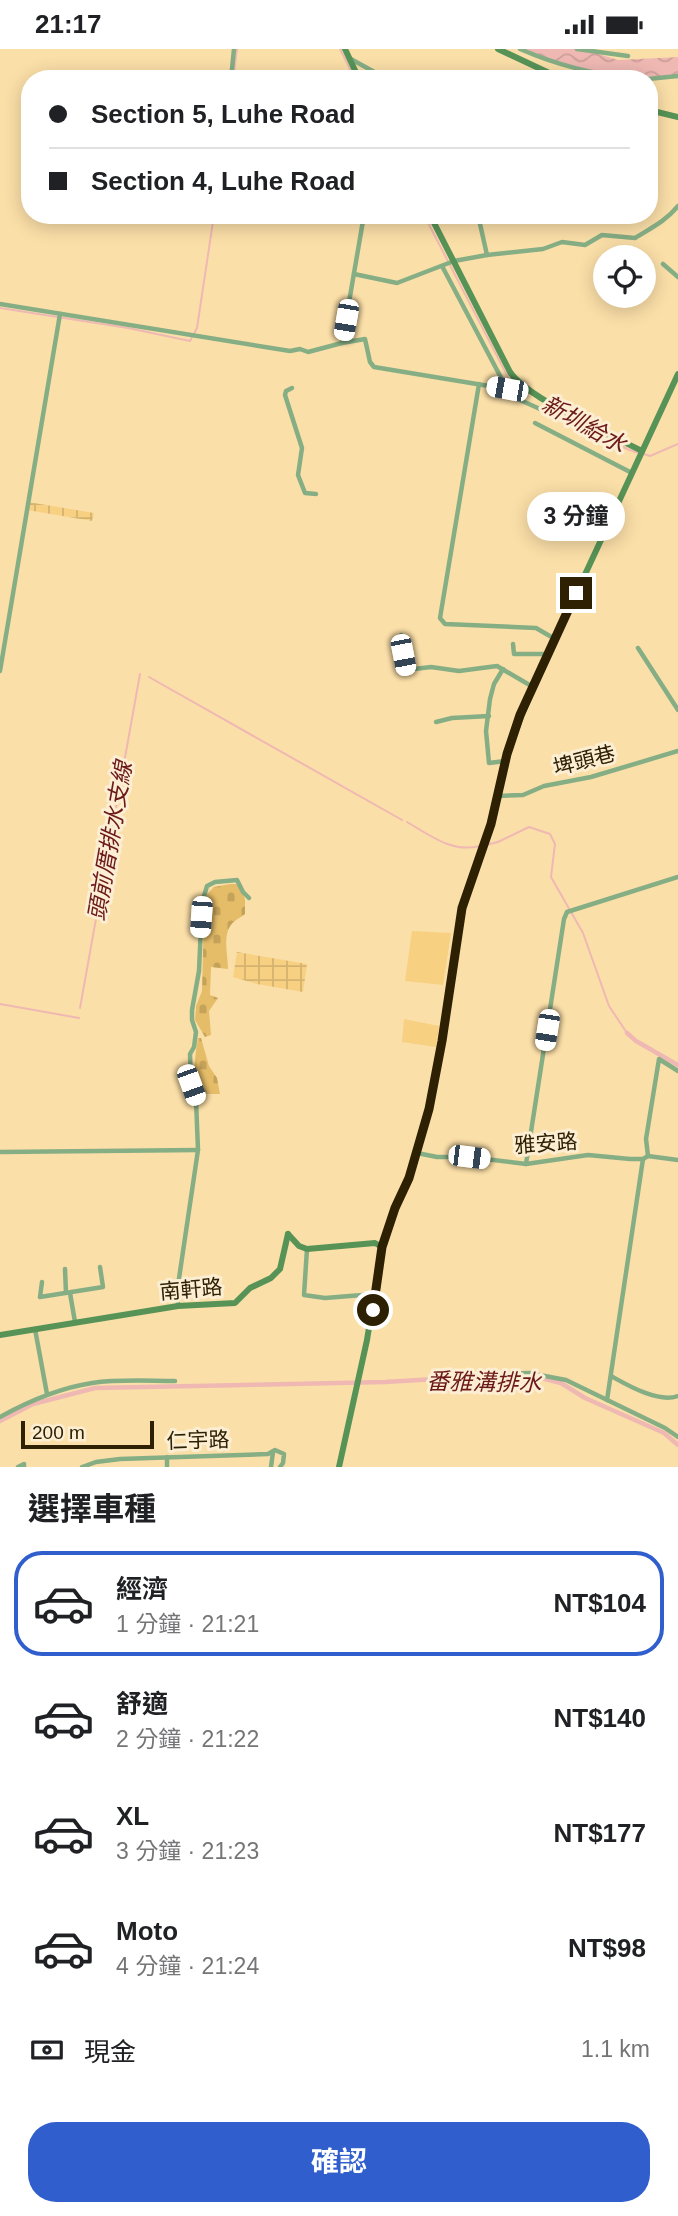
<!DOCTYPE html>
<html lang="zh-TW">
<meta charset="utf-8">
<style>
:root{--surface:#fff;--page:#f6f6f6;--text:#202124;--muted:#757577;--line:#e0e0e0;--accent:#305ecd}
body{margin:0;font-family:Arial,"Noto Sans TC",sans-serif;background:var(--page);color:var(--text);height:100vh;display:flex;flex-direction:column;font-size:26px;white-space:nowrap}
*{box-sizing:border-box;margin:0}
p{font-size:23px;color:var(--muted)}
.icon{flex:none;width:38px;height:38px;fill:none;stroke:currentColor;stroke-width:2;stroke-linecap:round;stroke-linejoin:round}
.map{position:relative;height:1418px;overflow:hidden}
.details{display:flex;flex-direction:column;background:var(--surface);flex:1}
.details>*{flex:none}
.guide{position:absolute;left:21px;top:21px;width:637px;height:154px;border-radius:28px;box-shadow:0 4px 18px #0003;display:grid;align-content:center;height:154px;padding:0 28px;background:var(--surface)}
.fabs{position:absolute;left:593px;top:196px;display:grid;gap:14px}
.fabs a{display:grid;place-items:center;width:63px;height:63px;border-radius:50%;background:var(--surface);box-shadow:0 4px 18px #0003;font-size:35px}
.scale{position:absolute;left:21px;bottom:18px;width:133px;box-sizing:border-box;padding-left:7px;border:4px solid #2d2003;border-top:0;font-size:19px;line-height:24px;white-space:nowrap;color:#2d2003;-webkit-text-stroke:5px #fceed3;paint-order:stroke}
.end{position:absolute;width:32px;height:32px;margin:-16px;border:9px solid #2d2003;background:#fff;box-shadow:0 0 0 4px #fff}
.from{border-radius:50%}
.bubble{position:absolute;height:49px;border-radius:24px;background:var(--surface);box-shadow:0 4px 18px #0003;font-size:23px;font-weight:700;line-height:49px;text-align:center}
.car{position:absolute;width:21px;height:42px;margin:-21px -10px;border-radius:9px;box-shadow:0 0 5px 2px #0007;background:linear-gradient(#fff 24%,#345 0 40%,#fff 0 76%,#345 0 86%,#fff 0)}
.guide b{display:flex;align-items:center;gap:24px;height:66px;font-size:26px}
.guide b+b{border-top:2px solid var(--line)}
.guide i{width:18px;height:18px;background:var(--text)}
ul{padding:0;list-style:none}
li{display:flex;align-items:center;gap:21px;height:105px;margin:0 14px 10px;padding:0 14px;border:4px solid transparent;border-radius:28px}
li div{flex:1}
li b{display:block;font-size:26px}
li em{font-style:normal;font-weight:700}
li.selected{border-color:var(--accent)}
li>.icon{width:63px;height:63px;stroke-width:1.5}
h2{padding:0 28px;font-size:32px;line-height:84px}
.pay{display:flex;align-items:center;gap:18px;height:77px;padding:0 28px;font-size:26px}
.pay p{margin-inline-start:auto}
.primary-button{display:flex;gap:14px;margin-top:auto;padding:14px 28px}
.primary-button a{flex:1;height:80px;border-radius:28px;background:var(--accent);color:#fff;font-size:28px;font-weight:700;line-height:80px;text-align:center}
.status{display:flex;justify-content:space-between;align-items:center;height:49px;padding:0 35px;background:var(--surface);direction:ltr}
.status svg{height:19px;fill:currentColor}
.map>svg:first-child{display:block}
</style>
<div class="status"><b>21:17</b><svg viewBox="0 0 49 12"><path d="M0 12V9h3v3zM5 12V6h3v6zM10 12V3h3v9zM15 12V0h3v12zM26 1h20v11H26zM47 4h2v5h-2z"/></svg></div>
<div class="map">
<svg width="678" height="1418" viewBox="0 0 678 1418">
<defs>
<pattern id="industrial-grid" width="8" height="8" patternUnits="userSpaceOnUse" patternTransform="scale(1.75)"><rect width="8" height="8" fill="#f7d082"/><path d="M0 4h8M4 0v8" fill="none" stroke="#d4b26f"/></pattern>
<pattern id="cemetery-stones" width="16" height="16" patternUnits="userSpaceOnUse" patternTransform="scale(1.75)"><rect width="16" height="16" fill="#e5bd69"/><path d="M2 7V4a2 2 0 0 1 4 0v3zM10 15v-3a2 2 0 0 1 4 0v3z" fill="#c5a259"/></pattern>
<pattern id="water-waves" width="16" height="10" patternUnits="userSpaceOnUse" patternTransform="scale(1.75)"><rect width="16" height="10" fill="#efb8b3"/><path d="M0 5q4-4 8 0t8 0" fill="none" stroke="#cd9e98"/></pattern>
</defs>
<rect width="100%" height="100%" fill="#fbdfa8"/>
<g fill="#f7d082">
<polygon points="412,882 451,884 443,936 405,932"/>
<polygon points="404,970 439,977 436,998 402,993"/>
</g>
<g fill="url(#industrial-grid)">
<polygon points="28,453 94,464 92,472 27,461"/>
<polygon points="237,903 307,915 303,943 257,935 233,928"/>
</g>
<g fill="url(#cemetery-stones)">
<path d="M230,835H238L245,850V865C242,868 238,869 235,872C221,882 228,905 228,920L211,918L210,946L218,949L209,962L211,986L205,988L195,971L196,957L202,942L204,865L207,845L214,838Z"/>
<path d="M198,989H201L209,1017L217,1029L220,1045H198C192,1026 195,1008 198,989Z"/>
</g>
<path fill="url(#water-waves)" d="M523,0H583L618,11L678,8V26C623,31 573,22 523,0Z"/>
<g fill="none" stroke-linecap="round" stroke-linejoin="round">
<g stroke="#efb8b3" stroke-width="2">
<polyline points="340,0 355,30"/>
<polyline points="233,30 237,0"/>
<polyline points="424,166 511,334 528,344"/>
<polyline points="0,259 128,279 190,292 197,279 214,166"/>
<polyline points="594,382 627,400 639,404"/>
<polyline points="644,405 650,407 678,395"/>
<polyline points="149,628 402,771"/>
<path d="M407,773C431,787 452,804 480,797"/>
<polyline points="486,796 498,793 529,778 550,785 555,795 551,828 583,884 609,957 627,984"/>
<polyline points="0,955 79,969"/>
<polyline points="80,959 140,625"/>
</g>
<g stroke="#efb8b3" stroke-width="4.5">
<polyline points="627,984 636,992 678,1016"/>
<polyline points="0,1372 33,1355 95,1339 385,1333 470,1328 541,1329 561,1334 585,1349 664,1384 678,1396"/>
</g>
<g stroke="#86ae85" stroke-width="4.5">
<path d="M520,0C559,17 591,24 633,30"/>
<polyline points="577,0 628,7"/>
<polyline points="349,9 387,30"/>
<polyline points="231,30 234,0"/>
<polyline points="648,30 678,27"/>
<polyline points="478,166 487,206"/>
<polyline points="663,215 678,228"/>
<polyline points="442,217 507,340"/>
<path d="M354,225L397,234L454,212L487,206L543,200L562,193L585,196L602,186L635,189C651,179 666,172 678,157"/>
<polyline points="0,255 290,302 300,300 308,303 342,294 364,166"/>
<polyline points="342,294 365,290 370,313 374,318 507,340 520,351 540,360"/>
<polyline points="479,335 440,569 445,575 536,579 555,590"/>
<polyline points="292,339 286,342 285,346 302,399 298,426 305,444 316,445"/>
<polyline points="535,374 632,424"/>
<polyline points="401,586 406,621 431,618 459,622 497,617 533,638"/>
<polyline points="513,595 514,605 548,605"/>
<polyline points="638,599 678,661"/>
<polyline points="503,620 494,635 490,650 486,682 489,714 505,712"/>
<polyline points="0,622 60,265"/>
<polyline points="436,673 452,669 489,667"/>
<polyline points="497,747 523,746 544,737 591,728 678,702"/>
<polyline points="0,1103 198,1101"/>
<polyline points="417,1104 437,1108 469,1108 526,1115 588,1106 630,1110 643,1110 648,1107 678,1111"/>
<polyline points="648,1107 646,1090 659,1010 678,1022"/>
<polyline points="526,1115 564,870 567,863 678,828"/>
<polyline points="307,1200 304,1246 325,1249 375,1245"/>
<polyline points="65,1220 66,1244"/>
<polyline points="42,1233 40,1248 103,1238 100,1218"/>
<polyline points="70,1244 75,1273"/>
<polyline points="178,1257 177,1243 198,1101 196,1051 191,1036 190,1005 194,998 196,983 192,971 192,961 199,922 202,854 207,837 215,833 237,831 243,843 249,849"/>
<polyline points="35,1280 47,1345"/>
<polyline points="498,1325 529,1324 566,1331 665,1379 678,1388"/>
<path d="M611,1327C629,1337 658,1354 678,1347"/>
<polyline points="607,1351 643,1110"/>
<path d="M0,1368C29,1352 59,1339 92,1334C119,1330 148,1332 175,1332"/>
<polyline points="167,1408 167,1418"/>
<polyline points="18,1418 24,1415 24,1418"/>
<polyline points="82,1418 96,1413 120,1410 268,1405 275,1401 284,1405 283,1414 280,1418"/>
<polyline points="271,1418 273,1403"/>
</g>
<g stroke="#579357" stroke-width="6">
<polyline points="345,0 359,30"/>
<polyline points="498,0 562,30"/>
<polyline points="649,61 678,68"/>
<path d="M430,166L510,323C527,349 611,386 642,402"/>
<polyline points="288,1185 299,1197 307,1200 375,1194 382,1198"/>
<polyline points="0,1286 178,1257 235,1254 250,1239 271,1229 280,1220 288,1185"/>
<polyline points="339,1418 367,1291 381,1204 395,1159 409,1129 429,1060 442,992 462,859 491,775 507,705 531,642 678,325"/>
</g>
</g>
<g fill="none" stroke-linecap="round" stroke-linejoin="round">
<polyline stroke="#2d2003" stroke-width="9" points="373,1261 382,1198 395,1159 409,1129 429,1060 442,992 462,859 491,775 507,705 520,666 576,544"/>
</g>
<g text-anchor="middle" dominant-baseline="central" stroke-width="6" stroke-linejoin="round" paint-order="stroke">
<g font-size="21" fill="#2d2003" stroke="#fceed3">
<text transform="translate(584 711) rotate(-14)">埤頭巷</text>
<text transform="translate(546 1094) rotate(-4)">雅安路</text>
<text transform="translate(191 1240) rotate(-5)">南軒路</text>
<text transform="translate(198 1391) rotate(-2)">仁宇路</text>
</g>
<g font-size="23" font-style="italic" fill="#6b191b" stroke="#fceed3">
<text transform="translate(584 375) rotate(29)">新圳給水</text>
<text transform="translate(110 792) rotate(-80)">頭前厝排水支線</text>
<text transform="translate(484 1333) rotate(1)">番雅溝排水</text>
</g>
</g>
</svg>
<div class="fabs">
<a><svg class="icon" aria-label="locate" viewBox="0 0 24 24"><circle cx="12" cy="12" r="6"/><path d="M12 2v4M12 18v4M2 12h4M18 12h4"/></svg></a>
</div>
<div class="scale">200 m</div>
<i class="end from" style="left:373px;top:1261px"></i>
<i class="end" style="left:576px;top:544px"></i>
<div class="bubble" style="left:527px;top:443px;width:98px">3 分鐘</div>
<i class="car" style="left:346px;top:271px;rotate:190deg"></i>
<i class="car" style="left:507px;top:340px;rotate:280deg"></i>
<i class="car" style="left:403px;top:606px;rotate:169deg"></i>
<i class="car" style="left:201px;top:868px;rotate:184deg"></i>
<i class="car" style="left:547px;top:981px;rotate:189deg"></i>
<i class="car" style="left:191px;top:1036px;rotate:160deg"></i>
<i class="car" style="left:469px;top:1108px;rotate:97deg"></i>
<div class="guide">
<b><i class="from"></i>Section 5, Luhe Road</b>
<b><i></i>Section 4, Luhe Road</b>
</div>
</div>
<section class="details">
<h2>選擇車種</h2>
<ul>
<li class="selected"><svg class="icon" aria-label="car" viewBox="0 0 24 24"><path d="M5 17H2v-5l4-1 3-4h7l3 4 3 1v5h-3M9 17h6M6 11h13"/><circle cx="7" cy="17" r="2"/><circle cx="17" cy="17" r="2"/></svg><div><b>經濟</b><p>1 分鐘 · 21:21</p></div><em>NT$104</em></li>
<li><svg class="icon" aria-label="car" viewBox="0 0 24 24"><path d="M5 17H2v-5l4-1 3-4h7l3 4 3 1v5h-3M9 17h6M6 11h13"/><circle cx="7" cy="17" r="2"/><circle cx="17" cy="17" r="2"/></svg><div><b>舒適</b><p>2 分鐘 · 21:22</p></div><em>NT$140</em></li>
<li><svg class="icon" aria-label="car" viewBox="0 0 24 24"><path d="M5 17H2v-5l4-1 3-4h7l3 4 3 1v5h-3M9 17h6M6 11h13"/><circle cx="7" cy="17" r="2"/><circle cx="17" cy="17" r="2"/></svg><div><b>XL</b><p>3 分鐘 · 21:23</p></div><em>NT$177</em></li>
<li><svg class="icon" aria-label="car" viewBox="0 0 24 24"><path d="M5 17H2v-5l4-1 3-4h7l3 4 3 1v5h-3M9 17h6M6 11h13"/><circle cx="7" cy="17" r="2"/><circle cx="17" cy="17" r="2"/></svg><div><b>Moto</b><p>4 分鐘 · 21:24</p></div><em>NT$98</em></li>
</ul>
<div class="pay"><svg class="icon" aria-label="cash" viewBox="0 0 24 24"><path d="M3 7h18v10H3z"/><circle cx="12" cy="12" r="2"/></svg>現金<p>1.1 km</p></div>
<div class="primary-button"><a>確認</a></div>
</section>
